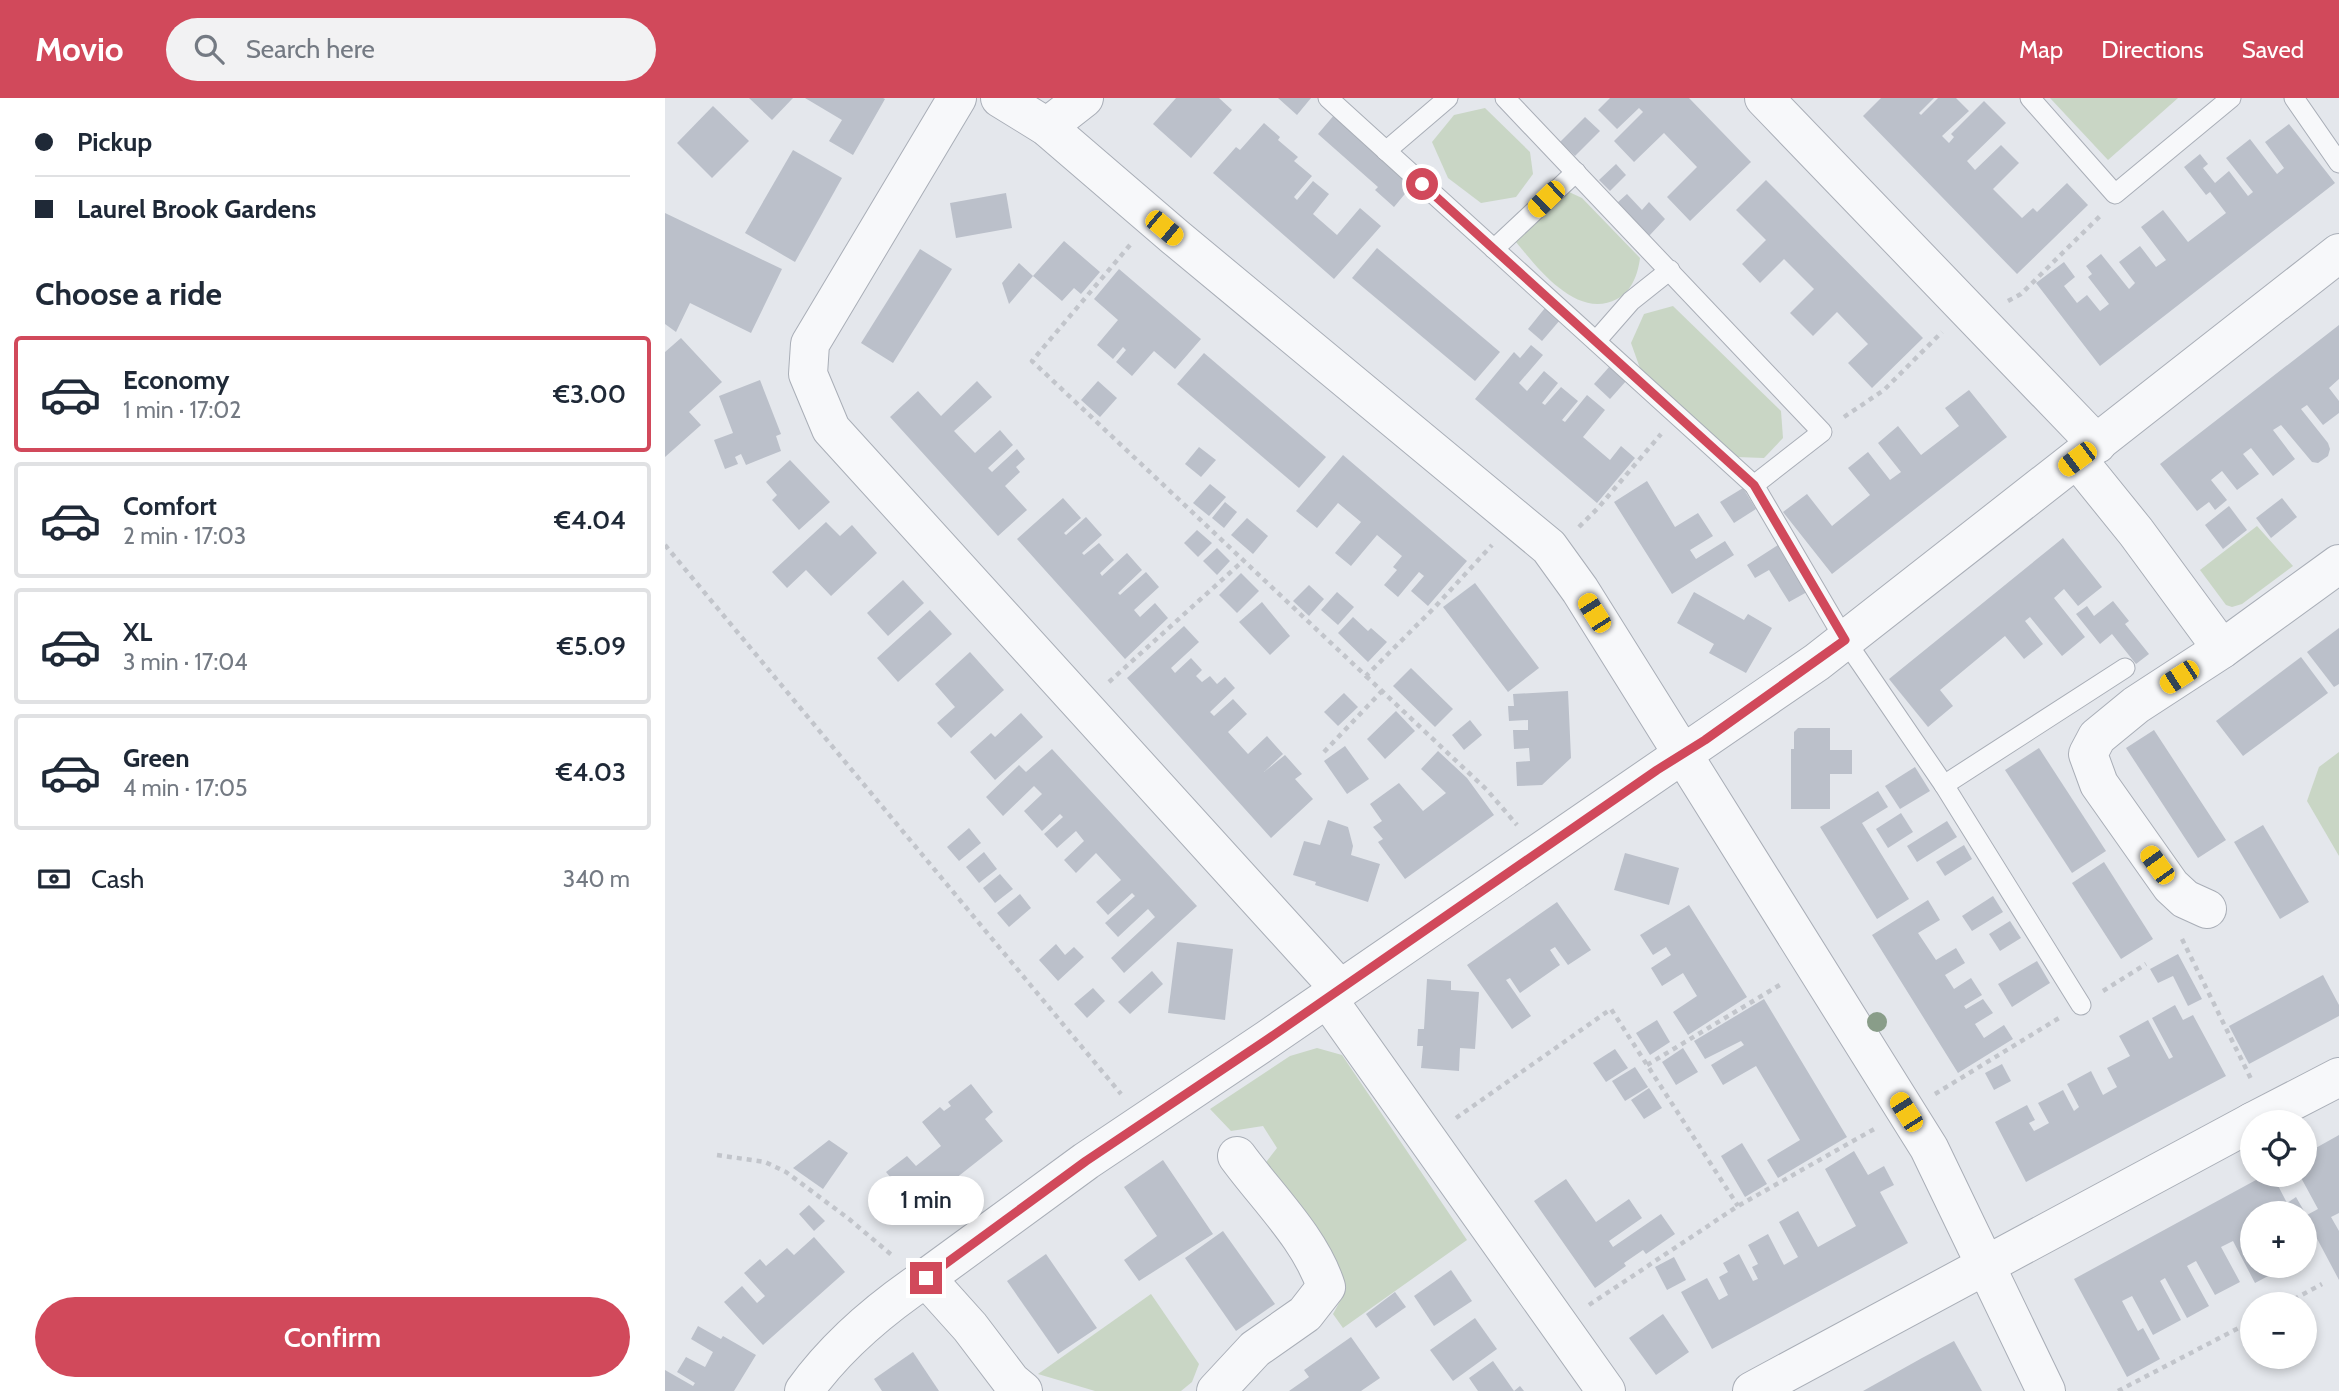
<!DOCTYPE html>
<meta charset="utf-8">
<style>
:root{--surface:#fff;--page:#f2f2f3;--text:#1f2937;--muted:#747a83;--line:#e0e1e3;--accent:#d1495b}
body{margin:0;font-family:Cabin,sans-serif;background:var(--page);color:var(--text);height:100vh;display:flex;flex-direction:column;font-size:26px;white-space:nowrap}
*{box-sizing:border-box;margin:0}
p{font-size:23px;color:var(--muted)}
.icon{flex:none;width:38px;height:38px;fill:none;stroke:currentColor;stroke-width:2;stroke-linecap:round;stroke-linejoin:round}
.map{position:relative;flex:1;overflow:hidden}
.sheet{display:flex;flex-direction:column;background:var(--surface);width:665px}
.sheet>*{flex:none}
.banner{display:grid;align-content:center;height:154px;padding:0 35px;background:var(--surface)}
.tools{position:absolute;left:1575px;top:1012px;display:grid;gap:14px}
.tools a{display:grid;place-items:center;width:77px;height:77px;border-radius:50%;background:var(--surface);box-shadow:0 4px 10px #0003;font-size:35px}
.end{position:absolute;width:32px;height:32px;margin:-16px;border:9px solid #d1495b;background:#fff;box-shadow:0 0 0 4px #fff}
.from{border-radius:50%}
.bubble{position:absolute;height:49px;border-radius:24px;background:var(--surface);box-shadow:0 4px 10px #0003;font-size:23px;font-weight:600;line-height:49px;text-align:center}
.car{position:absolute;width:21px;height:42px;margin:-21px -10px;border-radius:9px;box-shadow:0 0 5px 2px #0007;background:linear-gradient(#f5c518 24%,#345 0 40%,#f5c518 0 76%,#345 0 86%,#f5c518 0)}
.banner b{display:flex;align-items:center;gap:24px;height:66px;font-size:26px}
.banner b+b{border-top:2px solid var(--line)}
.banner i{width:18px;height:18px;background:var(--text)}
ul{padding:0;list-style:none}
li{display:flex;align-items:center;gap:21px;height:116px;margin:0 14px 10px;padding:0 21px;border:4px solid var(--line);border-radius:7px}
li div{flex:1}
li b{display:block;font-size:26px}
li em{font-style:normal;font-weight:600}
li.active{border-color:var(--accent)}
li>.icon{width:63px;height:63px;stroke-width:1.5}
h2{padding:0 35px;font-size:32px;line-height:84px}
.pay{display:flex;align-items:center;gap:18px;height:77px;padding:0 35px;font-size:26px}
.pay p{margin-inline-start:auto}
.button{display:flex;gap:14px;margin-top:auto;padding:14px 35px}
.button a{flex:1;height:80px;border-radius:42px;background:var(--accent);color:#fff;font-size:28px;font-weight:600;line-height:80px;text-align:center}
header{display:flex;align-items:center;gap:42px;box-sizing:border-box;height:98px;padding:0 35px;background:var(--accent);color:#fff}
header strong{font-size:33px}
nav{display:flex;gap:38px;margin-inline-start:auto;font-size:24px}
.search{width:490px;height:63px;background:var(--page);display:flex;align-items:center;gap:18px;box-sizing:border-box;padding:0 24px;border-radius:38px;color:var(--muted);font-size:26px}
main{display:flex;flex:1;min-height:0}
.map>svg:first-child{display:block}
</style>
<header>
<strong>Movio</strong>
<div class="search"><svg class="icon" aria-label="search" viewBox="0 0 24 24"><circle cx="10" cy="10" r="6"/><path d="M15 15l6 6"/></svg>Search here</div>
<nav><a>Map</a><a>Directions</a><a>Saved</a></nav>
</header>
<main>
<section class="sheet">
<div class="banner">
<b><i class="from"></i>Pickup</b>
<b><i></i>Laurel Brook Gardens</b>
</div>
<h2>Choose a ride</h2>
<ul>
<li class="active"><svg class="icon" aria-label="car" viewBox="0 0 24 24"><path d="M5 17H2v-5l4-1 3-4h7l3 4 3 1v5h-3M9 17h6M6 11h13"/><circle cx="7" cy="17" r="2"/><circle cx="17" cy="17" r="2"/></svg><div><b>Economy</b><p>1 min · 17:02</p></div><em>€3.00</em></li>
<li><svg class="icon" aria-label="car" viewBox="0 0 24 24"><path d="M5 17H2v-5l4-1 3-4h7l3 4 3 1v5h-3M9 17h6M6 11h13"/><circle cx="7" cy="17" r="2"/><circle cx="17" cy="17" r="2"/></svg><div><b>Comfort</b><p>2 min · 17:03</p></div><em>€4.04</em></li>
<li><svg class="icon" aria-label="car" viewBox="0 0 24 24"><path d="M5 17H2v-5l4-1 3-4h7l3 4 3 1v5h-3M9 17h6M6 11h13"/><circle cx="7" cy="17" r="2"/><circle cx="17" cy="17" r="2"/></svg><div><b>XL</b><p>3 min · 17:04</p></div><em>€5.09</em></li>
<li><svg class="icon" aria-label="car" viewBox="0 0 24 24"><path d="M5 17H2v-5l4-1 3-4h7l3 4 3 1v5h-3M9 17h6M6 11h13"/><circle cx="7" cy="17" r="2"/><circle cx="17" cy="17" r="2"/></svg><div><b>Green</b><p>4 min · 17:05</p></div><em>€4.03</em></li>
</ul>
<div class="pay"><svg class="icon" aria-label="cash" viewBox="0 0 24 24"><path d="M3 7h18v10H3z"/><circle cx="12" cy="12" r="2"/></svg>Cash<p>340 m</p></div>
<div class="button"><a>Confirm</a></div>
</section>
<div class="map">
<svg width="1674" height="1293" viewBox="0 0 1674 1293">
<rect width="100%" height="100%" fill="#e4e7ec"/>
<g fill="#c9d6c5">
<polygon points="1385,0 1513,0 1443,62"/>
<polygon points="820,10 865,54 868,76 851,99 816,105 783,80 767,44 789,17"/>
<path d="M904,94L917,100L975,160C973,176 967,193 952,201C911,223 870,167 847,139L893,97Z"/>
<polygon points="1008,208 1116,313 1118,340 1099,360 1071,359 976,273 966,245 979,216"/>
<polygon points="1592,428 1628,468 1577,506 1567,509 1561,507 1535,472"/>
<polygon points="1674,654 1674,758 1642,703 1654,669"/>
<polygon points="652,950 677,957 802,1142 678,1230 668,1216 681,1192 674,1171 595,1072 612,1050 598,1028 566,1033 545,1011 625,958"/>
<polygon points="486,1196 534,1266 527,1284 516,1293 430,1293 373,1276"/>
</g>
<g fill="#bbc0ca">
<polygon points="84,0 128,0 107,22"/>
<polygon points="140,0 218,0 220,1 188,57 164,43 177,22"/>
<polygon points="511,0 554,0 567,12 526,60 488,26"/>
<polygon points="613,0 646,0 632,17"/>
<polygon points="945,0 1024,0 1086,64 1025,123 1002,99 1032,69 999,35 969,64 949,43 978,14 974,10 952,31 933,12"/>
<polygon points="1216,0 1269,0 1254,15 1256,17 1273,0 1291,0 1304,13 1277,38 1284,45 1289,39 1286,36 1319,3 1341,25 1302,63 1310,72 1336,47 1354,65 1328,91 1357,120 1368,110 1372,114 1402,85 1423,107 1352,176 1198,18"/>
<polygon points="48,8 84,43 47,80 12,45"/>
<polygon points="670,16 749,85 729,109 710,92 713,89 653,36"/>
<polygon points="920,19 935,33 910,58 895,44"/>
<polygon points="599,25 615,39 613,42 633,59 629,63 647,78 629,99 632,102 648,83 664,96 648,116 672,137 695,110 716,128 669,181 548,75 571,49 575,52"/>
<polygon points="1624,26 1670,85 1435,268 1371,185 1399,164 1410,179 1399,188 1412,205 1422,197 1435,213 1444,206 1423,179 1427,176 1421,168 1436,156 1464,191 1470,185 1454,164 1475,148 1491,169 1501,162 1476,129 1498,112 1523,144 1561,115 1545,94 1541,97 1519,69 1535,56 1543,66 1538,70 1550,85 1564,73 1583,98 1588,94 1561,60 1585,41 1612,76 1619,70 1600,44"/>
<polygon points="128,52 177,80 130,164 80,135"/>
<polygon points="951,66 961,77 945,93 934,82"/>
<polygon points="1101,82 1258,240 1207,290 1183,265 1203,246 1172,214 1148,238 1125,215 1149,191 1119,161 1095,185 1077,166 1101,142 1071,112"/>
<polygon points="341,95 347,130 291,140 285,105"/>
<polygon points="962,96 977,112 984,104 1000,121 984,138 952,105"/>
<polygon points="0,115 117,171 86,235 25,205 11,234 0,226"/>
<polygon points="399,143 435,174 416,196 409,190 397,203 368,178"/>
<polygon points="712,150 835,254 810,283 687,180"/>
<polygon points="255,151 287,171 228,265 196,245"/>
<polygon points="354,165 368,178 344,206 337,185"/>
<polygon points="454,171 536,241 510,271 489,253 467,278 451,264 461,252 458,249 448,261 432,247 453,222 429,201"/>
<polygon points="880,210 895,222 877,243 863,231"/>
<polygon points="1674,227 1674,281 1664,290 1674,303 1674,315 1658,327 1642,307 1636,311 1663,345 1665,351 1663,358 1653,365 1647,364 1616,327 1608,332 1630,361 1608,378 1586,350 1578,356 1594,376 1572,392 1557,373 1546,382 1562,402 1550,412 1544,404 1532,413 1495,366"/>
<polygon points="16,240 57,284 24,314 36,327 0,359 0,254"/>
<polygon points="866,247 878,257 854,285 862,293 879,273 893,285 877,305 880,307 896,289 913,303 897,322 900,324 922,297 940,312 918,339 945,362 956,348 970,360 932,405 810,301 849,254 855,260"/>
<polygon points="539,255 661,359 634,390 512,286"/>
<polygon points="945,268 962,282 945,301 929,286"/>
<polygon points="95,282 116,336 111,338 116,353 81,367 76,356 70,359 73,366 60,371 49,342 68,335 54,298"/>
<polygon points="312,283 327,299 289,333 310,355 335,332 348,347 323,370 327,374 352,351 360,361 351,369 355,374 340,388 362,412 333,438 225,319 253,293 276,318"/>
<polygon points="433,283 452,300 435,319 416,302"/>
<polygon points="1304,292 1342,339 1167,476 1118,414 1142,396 1167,428 1205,397 1183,370 1203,354 1225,382 1236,374 1213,345 1233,328 1256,357 1294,328 1280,310"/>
<polygon points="534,349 551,362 536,379 520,366"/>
<polygon points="678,357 802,463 763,508 746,493 759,478 754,474 733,499 719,487 732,472 728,469 737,458 712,437 686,468 670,455 696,424 673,405 652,430 631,413"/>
<polygon points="125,362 165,404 134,432 107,402 112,397 101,384"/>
<polygon points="982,383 1010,429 1033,415 1048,438 1025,452 1031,461 1060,443 1069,457 1007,496 949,404"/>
<polygon points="545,386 561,399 544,418 528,405"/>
<polygon points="1078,390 1091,411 1069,425 1055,404"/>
<polygon points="398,400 416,420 399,435 401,437 421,419 437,437 417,455 419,457 434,445 449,462 435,475 437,478 462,455 477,472 453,495 455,497 481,474 494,489 469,512 475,519 490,505 503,520 460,561 352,441"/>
<polygon points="1617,400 1632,419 1606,440 1591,420"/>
<polygon points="560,404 572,414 559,430 547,420"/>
<polygon points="1564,408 1582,432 1558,451 1540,427"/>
<polygon points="582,420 603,438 588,456 566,437"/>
<polygon points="161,424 175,438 187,427 212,455 166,498 141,472 122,490 107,474"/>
<polygon points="532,432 547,445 533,459 519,445"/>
<polygon points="1398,440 1437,489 1413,508 1399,491 1389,500 1420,539 1397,558 1365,519 1360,523 1378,546 1359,561 1340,538 1275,592 1288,608 1263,629 1224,581"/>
<polygon points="1113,447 1142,494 1124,504 1104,472 1090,480 1082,467"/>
<polygon points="552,450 565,463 552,477 538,463"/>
<polygon points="576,475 594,493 572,515 554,497"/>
<polygon points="238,482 259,505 223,538 202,515"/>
<polygon points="810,485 874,570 843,594 778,509"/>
<polygon points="644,487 659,501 644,518 628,503"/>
<polygon points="672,494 689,509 673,527 656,512"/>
<polygon points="1029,494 1079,522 1083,516 1107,530 1081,575 1044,555 1049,546 1012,525"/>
<polygon points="1448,503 1464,523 1460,526 1484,556 1471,566 1447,536 1435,546 1411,516 1422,508 1429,518"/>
<polygon points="597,504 625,538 605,557 574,524"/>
<polygon points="265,512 287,536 233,584 212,560"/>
<polygon points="688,519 703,533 706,530 722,544 703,564 673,535"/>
<polygon points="519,528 534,544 506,570 510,575 526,560 537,572 531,578 537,584 545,578 552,586 560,579 570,590 545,614 549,618 568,601 582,616 563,634 583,656 602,638 618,656 599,674 620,657 637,676 630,681 648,701 606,740 462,580"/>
<polygon points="1674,530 1674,586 1669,589 1642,554"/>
<polygon points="305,554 339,592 286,640 272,625 290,609 270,586"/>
<polygon points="1636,559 1663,595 1578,658 1551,623"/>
<polygon points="746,570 788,611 770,629 728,588"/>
<polygon points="903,593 906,660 877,687 852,688 851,664 865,663 864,650 849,651 848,632 863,632 863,622 844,623 843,608 849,608 848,596"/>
<polygon points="679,595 693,609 673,628 659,614"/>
<polygon points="731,613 750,633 720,661 702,641"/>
<polygon points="356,615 378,639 330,682 305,654 326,635 330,639"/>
<polygon points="805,622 817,637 799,652 787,637"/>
<polygon points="1133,630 1165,630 1165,652 1187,652 1187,676 1165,676 1165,711 1126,711 1126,651 1129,651 1129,634"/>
<polygon points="1489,632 1561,742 1533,760 1461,650"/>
<polygon points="680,648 704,681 682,696 659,663"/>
<polygon points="1374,650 1441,753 1407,775 1340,672"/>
<polygon points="387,651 532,808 459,875 446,860 490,819 483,811 453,839 440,825 470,798 467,795 443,817 431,804 456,782 431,755 411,775 399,762 419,743 411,733 392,750 379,736 398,719 395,716 377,733 359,713 377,696 369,688 338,718 321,699 354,667 361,674"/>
<polygon points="773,653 802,680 829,717 740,781 713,744 718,741 708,729 717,723 705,706 734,685 758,713 781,695 756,671"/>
<polygon points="1250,669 1265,693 1235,711 1220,688"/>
<polygon points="1213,693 1223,709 1197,725 1244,801 1212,821 1155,729"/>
<polygon points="1236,715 1248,734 1223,750 1211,731"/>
<polygon points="663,722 683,729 688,748 686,757 715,766 703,804 650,787 651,784 628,777 639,743 655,747"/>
<polygon points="1282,723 1292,739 1252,764 1242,748"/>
<polygon points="1598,727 1644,804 1615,821 1569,744"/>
<polygon points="304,730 316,745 294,763 282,749"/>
<polygon points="1299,747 1307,761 1280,778 1271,764"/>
<polygon points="319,754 332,771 314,785 301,769"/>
<polygon points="960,755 1014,770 1004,807 949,792"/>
<polygon points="1439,764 1488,841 1456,861 1407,785"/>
<polygon points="335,776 348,791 330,805 318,790"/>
<polygon points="355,796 366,810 344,829 332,815"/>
<polygon points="1328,798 1338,814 1307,833 1297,818"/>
<polygon points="1263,802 1275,822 1253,835 1271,862 1291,850 1300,865 1280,877 1289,891 1306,880 1317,897 1299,908 1301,911 1318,901 1328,915 1310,926 1319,940 1339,927 1348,941 1293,975 1207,837"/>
<polygon points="892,804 926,852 903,867 890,849 885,852 895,867 855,895 845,880 841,882 866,918 847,931 802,867"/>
<polygon points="1024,807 1082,899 1023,937 1008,914 1032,898 1018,875 997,888 986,870 1006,857 1001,849 988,857 975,837"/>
<polygon points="1345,823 1356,840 1335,853 1324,836"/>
<polygon points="512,844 568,851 560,922 503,915"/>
<polygon points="391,846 400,857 409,849 419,859 393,883 374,862"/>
<polygon points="1513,856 1537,901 1523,908 1508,878 1493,885 1485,871"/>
<polygon points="1372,863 1385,885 1347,909 1333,886"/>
<polygon points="487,873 498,886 465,916 453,904"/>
<polygon points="1658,877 1674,907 1674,918 1584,966 1564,928"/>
<polygon points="762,881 786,883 786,892 814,894 810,951 795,950 794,973 756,970 758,948 752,948 753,931 759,931"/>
<polygon points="428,890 440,903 422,920 409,906"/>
<polygon points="1099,901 1182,1039 1113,1080 1102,1062 1135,1042 1091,968 1058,987 1046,967 1079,947 1076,943 1040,961 1029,943"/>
<polygon points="1510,907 1518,922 1528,917 1561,978 1361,1084 1330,1024 1362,1007 1370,1022 1364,1025 1369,1033 1375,1030 1384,1025 1373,1005 1398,992 1409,1013 1414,1009 1402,986 1426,973 1438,997 1452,989 1442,970 1465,958 1454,938 1483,922 1504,961 1508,959 1487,920"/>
<polygon points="992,922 1005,944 985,957 971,935"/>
<polygon points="1018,950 1033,974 1011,987 997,964"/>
<polygon points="950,951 963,970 941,984 928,965"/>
<polygon points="1337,966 1346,983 1329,992 1320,975"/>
<polygon points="970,969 983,989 960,1003 947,983"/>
<polygon points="306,986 328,1014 320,1021 338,1043 238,1122 213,1090 226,1080 221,1074 242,1058 251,1068 276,1048 257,1024 275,1009 279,1013 286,1008 283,1004"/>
<polygon points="984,990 997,1010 979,1021 966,1002"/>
<polygon points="1674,1037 1674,1115 1666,1119 1674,1133 1674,1182 1640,1118 1653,1111 1634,1076 1640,1076 1640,1056"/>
<polygon points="164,1042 183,1055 158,1091 128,1070"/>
<polygon points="1077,1045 1102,1086 1080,1099 1056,1058"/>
<polygon points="1189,1053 1203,1077 1219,1068 1229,1087 1215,1094 1243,1145 1047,1251 1016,1194 1042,1180 1054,1202 1063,1197 1054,1179 1063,1174 1058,1165 1074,1156 1088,1183 1093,1181 1087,1169 1093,1166 1083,1147 1103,1136 1119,1167 1133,1159 1114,1124 1133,1113 1153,1149 1191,1128 1160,1071"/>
<polygon points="498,1062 548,1136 474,1183 459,1162 492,1138 459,1089"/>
<polygon points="1602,1076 1607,1076 1622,1105 1631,1099 1639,1113 1587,1115 1587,1132 1584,1134 1587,1139 1587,1167 1602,1167 1607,1176 1590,1185 1568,1143 1556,1149 1575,1184 1550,1197 1531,1163 1522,1168 1544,1208 1522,1220 1500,1180 1495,1183 1516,1222 1488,1237 1467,1198 1457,1203 1473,1233 1478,1230 1495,1261 1462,1279 1409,1181"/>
<polygon points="901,1081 931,1124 964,1101 977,1120 944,1143 948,1149 996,1116 1010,1136 981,1156 978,1152 959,1165 961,1168 930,1190 869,1103"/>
<polygon points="144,1107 160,1123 149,1133 134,1116"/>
<polygon points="558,1133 610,1206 571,1233 520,1160"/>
<polygon points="149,1139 180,1174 98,1247 59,1204 77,1188 92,1205 100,1198 79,1175 95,1161 101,1168 122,1150 129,1157"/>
<polygon points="381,1156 432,1230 393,1256 342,1183"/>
<polygon points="1009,1159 1021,1182 1002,1192 990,1169"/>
<polygon points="786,1172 807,1203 769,1228 749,1198"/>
<polygon points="730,1194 741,1209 711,1230 701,1216"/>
<polygon points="998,1216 1024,1254 991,1277 964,1240"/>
<polygon points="810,1220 832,1251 788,1283 765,1252"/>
<polygon points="33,1228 56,1241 58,1238 91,1257 69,1293 0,1293 0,1272 28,1288 30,1285 12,1274 21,1259 40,1269 48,1254 26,1241"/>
<polygon points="686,1239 715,1280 696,1293 624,1293 644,1279 639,1272"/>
<polygon points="1289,1243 1317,1293 1198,1293 1257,1260"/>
<polygon points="248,1254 274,1293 217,1293 209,1281"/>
<polygon points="828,1263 849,1293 855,1288 859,1293 813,1293 804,1280"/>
</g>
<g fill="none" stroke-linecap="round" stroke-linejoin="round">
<defs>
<g id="lane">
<polyline points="663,0 1089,387 1180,542 1279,687 1416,907"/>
<polyline points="840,0 1157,334 1089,387"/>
<polyline points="1365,0 1450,96 1566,0"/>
<polyline points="1629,0 1674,65"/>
<polyline points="721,53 783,0"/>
<polyline points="829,151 911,74"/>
<polyline points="931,243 966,203 1005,172"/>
<polyline points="1279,687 1460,570"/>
</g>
<g id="street">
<polyline points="292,0 145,246 143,276 166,331 675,891"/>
<polyline points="335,0 382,29 510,139 884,449 915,492 1264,1050 1381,1293"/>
<polyline points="1099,0 1432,346"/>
<polyline points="382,29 419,0"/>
<polyline points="1412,361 1471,434 1557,551"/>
<polyline points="1542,811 1520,801 1506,788 1434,686 1423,656 1432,639 1471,607 1557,551 1674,466"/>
<polyline points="662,900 941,1293"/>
<polyline points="1587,1024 1674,979"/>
<path d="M139,1293C172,1247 215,1211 261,1180"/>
<polyline points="358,1293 346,1283 305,1229 261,1180 421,1063 603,941 1152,564 1674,155"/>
<path d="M551,1293L590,1251L640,1216L661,1189C646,1141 601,1098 572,1058"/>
<polyline points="1087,1293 1587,1024"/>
</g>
</defs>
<use href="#lane" stroke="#a9aeb7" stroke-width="21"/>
<use href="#street" stroke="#a9aeb7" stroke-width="40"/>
<g stroke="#c2c5cb" stroke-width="4.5" stroke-dasharray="5 5" stroke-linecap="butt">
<polyline points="465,147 367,263 701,578 769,510 827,447"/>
<polyline points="1343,203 1356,196 1436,117"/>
<polyline points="1179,319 1219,292 1277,234"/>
<polyline points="914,429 933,410 996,336"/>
<polyline points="0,447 456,996"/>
<polyline points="701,578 822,692 852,727"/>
<polyline points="444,584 579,462"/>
<polyline points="659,654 717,593"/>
<polyline points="1517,841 1587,983"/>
<polyline points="1438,893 1481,866"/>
<polyline points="982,967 1118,885"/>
<polyline points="1270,996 1394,920"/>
<polyline points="791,1020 946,911 1073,1108"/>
<polyline points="52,1057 100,1064 121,1074 184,1121 229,1159"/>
<polyline points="1620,1206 1657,1186"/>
<polyline points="924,1207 1073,1108 1211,1030"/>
<polyline points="1453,1293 1587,1223"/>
</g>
<use href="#lane" stroke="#f7f8fa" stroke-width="19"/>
<use href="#street" stroke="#f7f8fa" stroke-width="38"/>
</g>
<circle fill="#899d89" cx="1212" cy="924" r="10"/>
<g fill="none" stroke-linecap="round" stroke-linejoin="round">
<polyline stroke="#d1495b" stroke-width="9" points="261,1180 421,1063 603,941 992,672 1040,642 1180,542 1089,387 757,86"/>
</g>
</svg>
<div class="tools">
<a><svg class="icon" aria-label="locate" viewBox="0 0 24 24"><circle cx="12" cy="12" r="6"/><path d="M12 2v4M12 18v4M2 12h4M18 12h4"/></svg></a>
<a>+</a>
<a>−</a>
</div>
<i class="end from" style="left:757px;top:86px"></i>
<i class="end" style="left:261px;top:1180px"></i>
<div class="bubble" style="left:203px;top:1078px;width:116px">1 min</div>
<i class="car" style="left:881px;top:101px;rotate:226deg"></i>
<i class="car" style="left:499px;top:130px;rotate:130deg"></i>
<i class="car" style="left:1412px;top:361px;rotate:233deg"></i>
<i class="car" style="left:929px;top:515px;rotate:328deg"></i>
<i class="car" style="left:1514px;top:579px;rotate:237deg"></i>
<i class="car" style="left:1492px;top:767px;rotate:324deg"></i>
<i class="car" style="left:1241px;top:1014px;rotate:328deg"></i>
</div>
</main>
